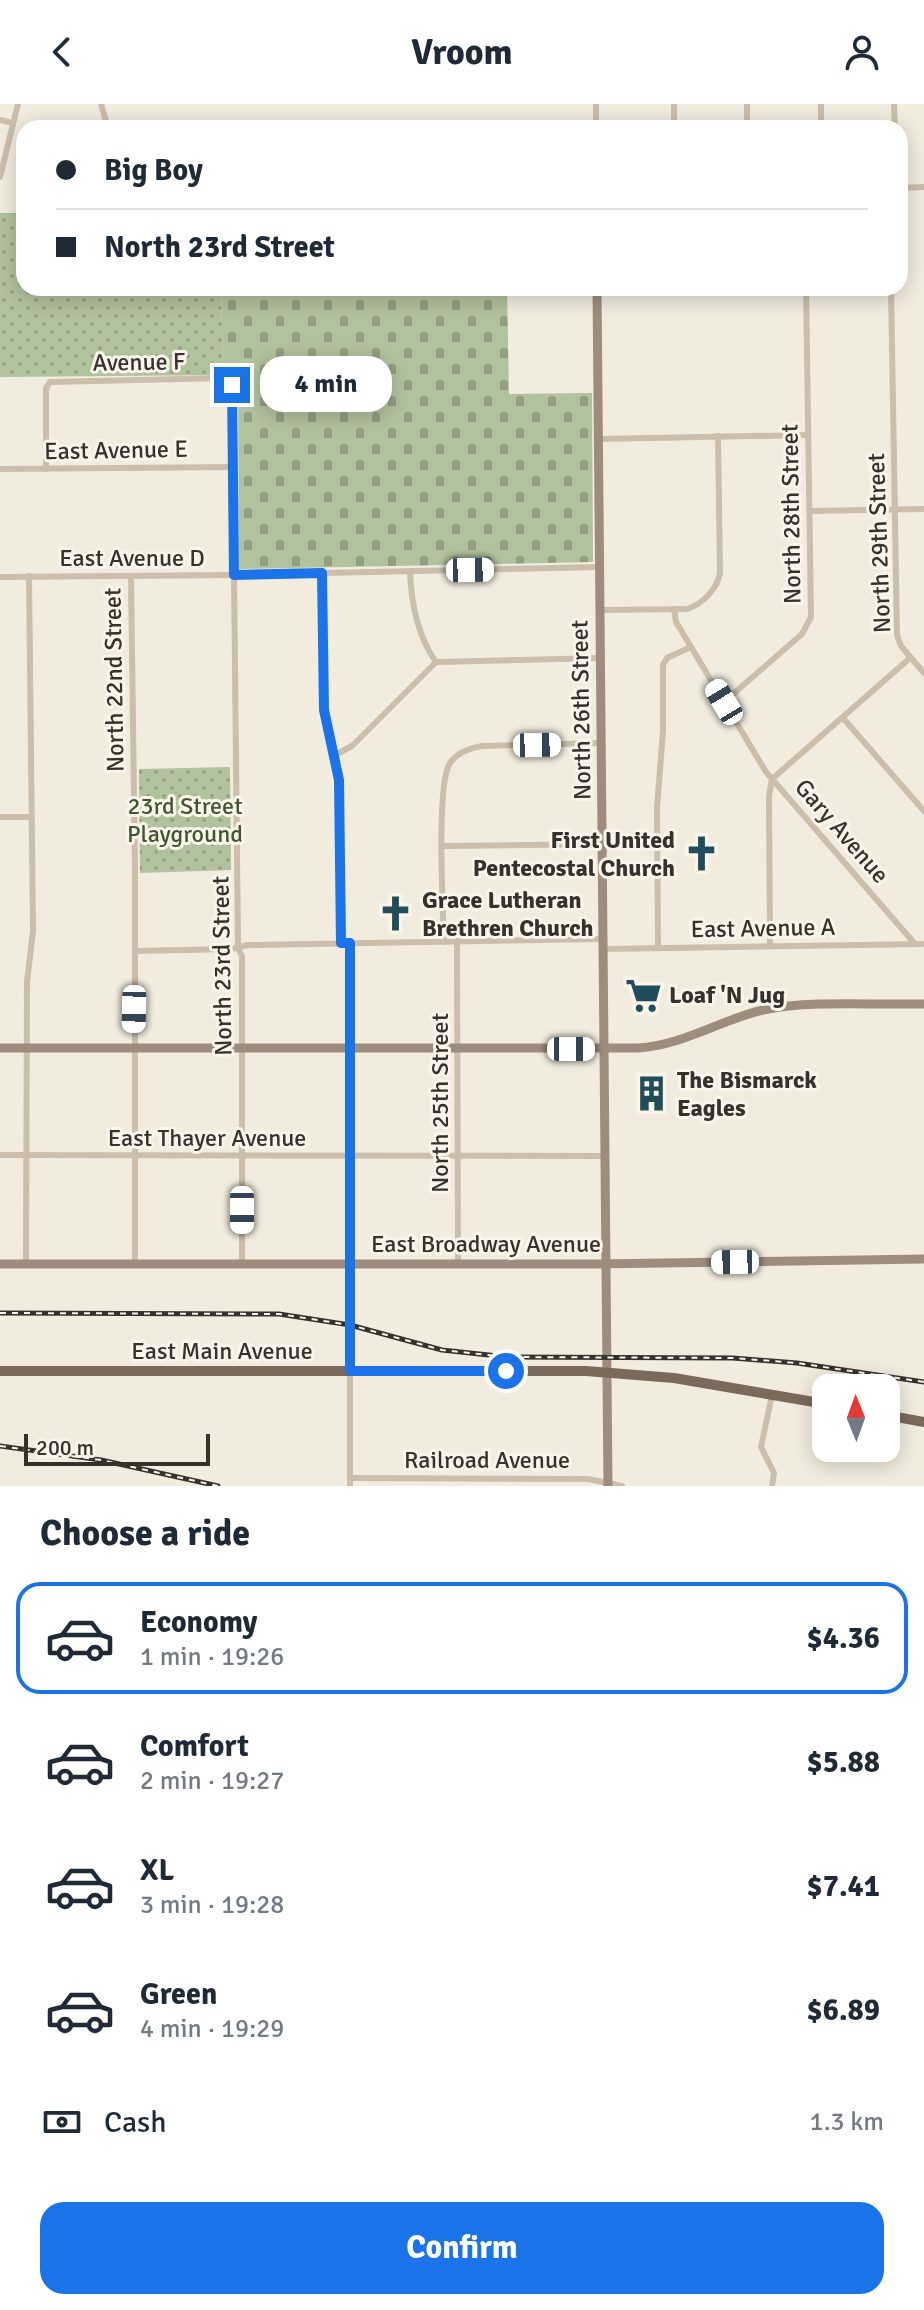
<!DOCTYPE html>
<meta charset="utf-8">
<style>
:root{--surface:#fff;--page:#f6f6f7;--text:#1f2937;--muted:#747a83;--line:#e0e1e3;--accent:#1a73e8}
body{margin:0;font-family:Signika,sans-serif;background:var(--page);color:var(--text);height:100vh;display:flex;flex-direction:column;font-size:30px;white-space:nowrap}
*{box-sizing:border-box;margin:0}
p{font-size:26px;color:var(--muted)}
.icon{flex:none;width:44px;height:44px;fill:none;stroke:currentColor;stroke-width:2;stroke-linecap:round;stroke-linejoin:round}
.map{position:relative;height:1382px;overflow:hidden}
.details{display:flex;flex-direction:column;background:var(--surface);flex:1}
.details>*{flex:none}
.banner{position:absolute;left:16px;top:16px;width:892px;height:176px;border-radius:24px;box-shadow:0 4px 20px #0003;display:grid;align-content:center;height:176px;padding:0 40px;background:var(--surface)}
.needle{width:52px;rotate:359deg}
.tools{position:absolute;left:812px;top:1270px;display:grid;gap:16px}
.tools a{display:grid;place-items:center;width:88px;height:88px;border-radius:16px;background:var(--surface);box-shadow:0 4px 20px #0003;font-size:40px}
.scale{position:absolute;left:24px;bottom:20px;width:186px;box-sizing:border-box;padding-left:8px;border:4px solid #38302a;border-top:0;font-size:22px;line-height:28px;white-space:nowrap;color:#38302a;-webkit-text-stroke:6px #faf5eb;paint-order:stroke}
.end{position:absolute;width:36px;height:36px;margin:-18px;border:10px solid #1a73e8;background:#fff;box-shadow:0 0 0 4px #fff}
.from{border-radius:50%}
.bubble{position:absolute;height:56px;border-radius:24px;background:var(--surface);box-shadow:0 4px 20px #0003;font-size:26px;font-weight:700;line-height:56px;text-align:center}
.car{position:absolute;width:24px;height:48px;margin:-24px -12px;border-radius:10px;box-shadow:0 0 6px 2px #0007;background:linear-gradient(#fff 24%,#345 0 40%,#fff 0 76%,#345 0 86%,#fff 0)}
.banner b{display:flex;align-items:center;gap:28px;height:76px;font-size:30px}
.banner b+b{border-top:2px solid var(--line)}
.banner i{width:20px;height:20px;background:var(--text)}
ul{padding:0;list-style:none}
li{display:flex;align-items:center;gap:24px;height:112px;margin:0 16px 12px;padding:0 24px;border:4px solid transparent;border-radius:24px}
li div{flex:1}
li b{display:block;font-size:30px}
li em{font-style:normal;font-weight:700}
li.on{border-color:var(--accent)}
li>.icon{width:72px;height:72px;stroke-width:1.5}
h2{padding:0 40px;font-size:36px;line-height:96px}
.pay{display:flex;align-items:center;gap:20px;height:88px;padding:0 40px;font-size:30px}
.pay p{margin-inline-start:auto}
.cta{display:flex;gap:16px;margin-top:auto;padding:16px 40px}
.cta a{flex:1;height:92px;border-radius:24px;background:var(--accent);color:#fff;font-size:32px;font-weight:700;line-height:92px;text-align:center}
header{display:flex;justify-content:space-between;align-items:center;height:104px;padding:0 40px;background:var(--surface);font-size:36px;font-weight:700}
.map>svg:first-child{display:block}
</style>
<header><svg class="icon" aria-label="back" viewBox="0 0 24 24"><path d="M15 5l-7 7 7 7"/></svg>Vroom<svg class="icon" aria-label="person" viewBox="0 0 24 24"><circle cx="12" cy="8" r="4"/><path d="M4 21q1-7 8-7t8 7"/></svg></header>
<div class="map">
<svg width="924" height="1382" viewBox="0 0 924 1382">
<defs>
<pattern id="cemetery-stones" width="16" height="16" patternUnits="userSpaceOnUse" patternTransform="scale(2)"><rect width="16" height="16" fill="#b1c29e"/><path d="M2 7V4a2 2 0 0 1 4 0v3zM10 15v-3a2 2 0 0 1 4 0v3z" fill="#919e81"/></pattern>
<pattern id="park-dots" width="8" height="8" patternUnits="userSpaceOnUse" patternTransform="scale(2)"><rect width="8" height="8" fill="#b1c29e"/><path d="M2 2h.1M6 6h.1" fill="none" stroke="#919e81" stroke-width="1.8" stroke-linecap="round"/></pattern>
</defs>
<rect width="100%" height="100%" fill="#f2ecdf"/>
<polygon fill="url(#cemetery-stones)" points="221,184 507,184 509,290 592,289 593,458 239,465 238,271 223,271"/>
<g fill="url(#park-dots)">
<polygon points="0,109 24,109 24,184 221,184 223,271 0,273"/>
<polygon points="230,663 231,766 140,769 139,665"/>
</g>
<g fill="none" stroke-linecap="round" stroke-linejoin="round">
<g stroke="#cbbeaa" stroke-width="6">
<polyline points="101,0 108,24"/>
<polyline points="596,0 596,24"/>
<polyline points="674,0 674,24"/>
<polyline points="747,0 747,24"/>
<polyline points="821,0 821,24"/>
<polyline points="894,0 895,24"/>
<polyline points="0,16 13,19"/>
<polyline points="0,73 18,0"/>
<polyline points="900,84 924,83"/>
<polyline points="891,184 897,531 901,542 924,569"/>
<polyline points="599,335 808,331"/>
<polyline points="0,365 233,363"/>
<polyline points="46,365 46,284 50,278 225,274 232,278 238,844 242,852 242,1160"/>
<polyline points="810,407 924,405"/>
<path d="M410,467C411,499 417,531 436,558"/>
<polyline points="322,469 324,606 339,676 341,839"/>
<polyline points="131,472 135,767 135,1160"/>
<polyline points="0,473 234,471 600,463"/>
<polyline points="674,505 676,518 766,668 915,840"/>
<path d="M600,506L687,505C702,500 717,486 720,469L718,332"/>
<polyline points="724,598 802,530 811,513 806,184"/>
<polyline points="843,614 924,707"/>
<polyline points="335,651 352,642 436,558 601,554"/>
<polyline points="772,675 910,554"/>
<polyline points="0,713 31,713"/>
<polyline points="443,742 602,740"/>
<polyline points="457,837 458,1160"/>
<path d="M444,838C443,806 436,680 450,659C457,649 470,644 482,642L601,639"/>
<polyline points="350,839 350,1382"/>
<polyline points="770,842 769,692 772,675"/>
<polyline points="658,844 657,704 663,627 663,561 667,554 691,543"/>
<polyline points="603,845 924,840"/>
<polyline points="135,847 231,845 248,841 603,835"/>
<polyline points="0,1051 605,1052"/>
<polyline points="26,1160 27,878 33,827 29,472"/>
<polyline points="350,1374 588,1375 622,1382"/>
<polyline points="772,1382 774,1369 761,1343 772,1291"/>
</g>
<g stroke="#9e8d7c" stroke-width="9">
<polyline points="597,184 608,1382"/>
<path d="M0,944H638C684,941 720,916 763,906C810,896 874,901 924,900"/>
<polyline points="0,1160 597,1160 924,1155"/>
</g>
<g stroke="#7a6a5b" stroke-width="10">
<polyline points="0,1267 586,1267 674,1274 826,1300"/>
<polyline points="886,1311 924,1318"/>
</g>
<defs>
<g id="rail">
<polyline points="0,1209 279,1210 350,1221 442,1246 507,1253 733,1254 797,1259 924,1278"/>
<polyline points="0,1342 101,1356 218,1382"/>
</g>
</defs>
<use href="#rail" stroke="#38302a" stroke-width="5"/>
<use href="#rail" stroke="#faf5eb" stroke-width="2" stroke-dasharray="6" stroke-linecap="butt"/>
</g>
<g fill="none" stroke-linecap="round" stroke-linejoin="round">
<polyline stroke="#1a73e8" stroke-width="10" points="232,281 234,471 322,469 324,606 339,676 341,839 350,839 350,1267 506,1267"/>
</g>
<defs>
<symbol id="church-bare" viewBox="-9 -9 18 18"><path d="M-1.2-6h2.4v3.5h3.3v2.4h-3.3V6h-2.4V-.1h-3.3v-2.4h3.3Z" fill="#204d59" stroke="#faf5eb" stroke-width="2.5" paint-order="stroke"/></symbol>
<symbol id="supermarket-bare" viewBox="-9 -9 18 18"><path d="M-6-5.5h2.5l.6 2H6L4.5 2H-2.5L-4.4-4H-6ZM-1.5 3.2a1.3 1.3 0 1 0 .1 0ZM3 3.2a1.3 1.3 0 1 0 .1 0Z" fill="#204d59" stroke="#faf5eb" stroke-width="2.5" paint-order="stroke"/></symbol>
<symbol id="building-bare" viewBox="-9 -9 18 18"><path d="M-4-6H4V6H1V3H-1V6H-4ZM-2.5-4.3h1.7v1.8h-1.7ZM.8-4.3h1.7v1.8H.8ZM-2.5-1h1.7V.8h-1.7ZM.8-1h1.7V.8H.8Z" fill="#204d59" stroke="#faf5eb" stroke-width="2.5" paint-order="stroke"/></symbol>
</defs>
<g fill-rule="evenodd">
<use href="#church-bare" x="676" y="724" width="51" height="51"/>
<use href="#church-bare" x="370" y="784" width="51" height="51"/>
<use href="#supermarket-bare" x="618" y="866" width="51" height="51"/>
<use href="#building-bare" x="626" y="964" width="51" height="51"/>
</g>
<g text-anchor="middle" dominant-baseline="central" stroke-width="6" stroke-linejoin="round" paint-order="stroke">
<g font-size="24" fill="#38302a" stroke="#faf5eb">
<text transform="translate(139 258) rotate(-1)">Avenue F</text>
<text transform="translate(116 346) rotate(-1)">East Avenue E</text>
<text transform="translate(791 410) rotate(-91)">North 28th Street</text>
<text transform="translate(879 439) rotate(-92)">North 29th Street</text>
<text x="132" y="454">East Avenue D</text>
<text transform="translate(114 576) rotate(-91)">North 22nd Street</text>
<text transform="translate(581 606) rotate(-91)">North 26th Street</text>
<text transform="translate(842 727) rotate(49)">Gary Avenue</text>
<text transform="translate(763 824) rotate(-1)">East Avenue A</text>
<text transform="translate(222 862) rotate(-91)">North 23rd Street</text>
<text transform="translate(440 999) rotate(-90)">North 25th Street</text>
<text x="207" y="1034">East Thayer Avenue</text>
<text x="486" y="1140">East Broadway Avenue</text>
<text x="222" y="1247">East Main Avenue</text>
<text x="487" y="1356">Railroad Avenue</text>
</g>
<g font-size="24" fill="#41562e" stroke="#faf5eb">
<text x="185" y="702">23rd Street<tspan x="185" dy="28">Playground</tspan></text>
</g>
<g font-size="24" font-weight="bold" fill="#38302a" stroke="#faf5eb" text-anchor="start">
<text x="675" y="736" text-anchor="end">First United<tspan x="675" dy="28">Pentecostal Church</tspan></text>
<text x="422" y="796">Grace Lutheran<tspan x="422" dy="28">Brethren Church</tspan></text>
<text x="669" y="891">Loaf 'N Jug</text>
<text x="677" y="976">The Bismarck<tspan x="677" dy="28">Eagles</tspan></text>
</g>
</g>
</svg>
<div class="tools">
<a><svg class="needle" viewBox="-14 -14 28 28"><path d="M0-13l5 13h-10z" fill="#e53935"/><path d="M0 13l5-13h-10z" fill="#747a83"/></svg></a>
</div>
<div class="scale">200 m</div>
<i class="end from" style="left:506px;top:1267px"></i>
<i class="end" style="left:232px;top:281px"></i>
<div class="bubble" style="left:260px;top:252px;width:132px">4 min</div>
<i class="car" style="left:470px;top:466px;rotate:89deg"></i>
<i class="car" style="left:724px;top:598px;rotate:329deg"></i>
<i class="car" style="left:537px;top:641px;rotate:89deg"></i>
<i class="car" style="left:134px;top:905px;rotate:181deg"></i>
<i class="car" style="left:571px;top:945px;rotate:90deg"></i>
<i class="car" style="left:242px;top:1106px;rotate:180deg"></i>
<i class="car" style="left:735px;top:1158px;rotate:269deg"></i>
<div class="banner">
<b><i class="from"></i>Big Boy</b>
<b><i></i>North 23rd Street</b>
</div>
</div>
<section class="details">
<h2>Choose a ride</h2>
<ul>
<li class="on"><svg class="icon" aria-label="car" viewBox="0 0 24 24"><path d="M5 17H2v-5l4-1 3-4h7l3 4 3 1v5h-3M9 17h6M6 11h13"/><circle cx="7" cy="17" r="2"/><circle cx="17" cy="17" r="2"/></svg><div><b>Economy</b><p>1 min · 19:26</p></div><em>$4.36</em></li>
<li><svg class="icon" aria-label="car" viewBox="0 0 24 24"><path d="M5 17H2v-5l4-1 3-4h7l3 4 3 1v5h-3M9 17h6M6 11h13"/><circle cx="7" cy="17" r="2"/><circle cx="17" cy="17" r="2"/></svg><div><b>Comfort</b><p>2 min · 19:27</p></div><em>$5.88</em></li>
<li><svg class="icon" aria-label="car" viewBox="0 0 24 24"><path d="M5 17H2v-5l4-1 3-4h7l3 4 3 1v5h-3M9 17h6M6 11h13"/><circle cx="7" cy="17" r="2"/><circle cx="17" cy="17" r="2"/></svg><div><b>XL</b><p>3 min · 19:28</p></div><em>$7.41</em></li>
<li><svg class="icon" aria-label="car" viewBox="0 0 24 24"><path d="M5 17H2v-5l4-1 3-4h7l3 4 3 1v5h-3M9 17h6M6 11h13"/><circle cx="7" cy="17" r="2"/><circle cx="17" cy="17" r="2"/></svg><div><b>Green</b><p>4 min · 19:29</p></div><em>$6.89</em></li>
</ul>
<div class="pay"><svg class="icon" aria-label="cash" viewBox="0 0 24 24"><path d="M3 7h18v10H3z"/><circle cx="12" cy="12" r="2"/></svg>Cash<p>1.3 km</p></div>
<div class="cta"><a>Confirm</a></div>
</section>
